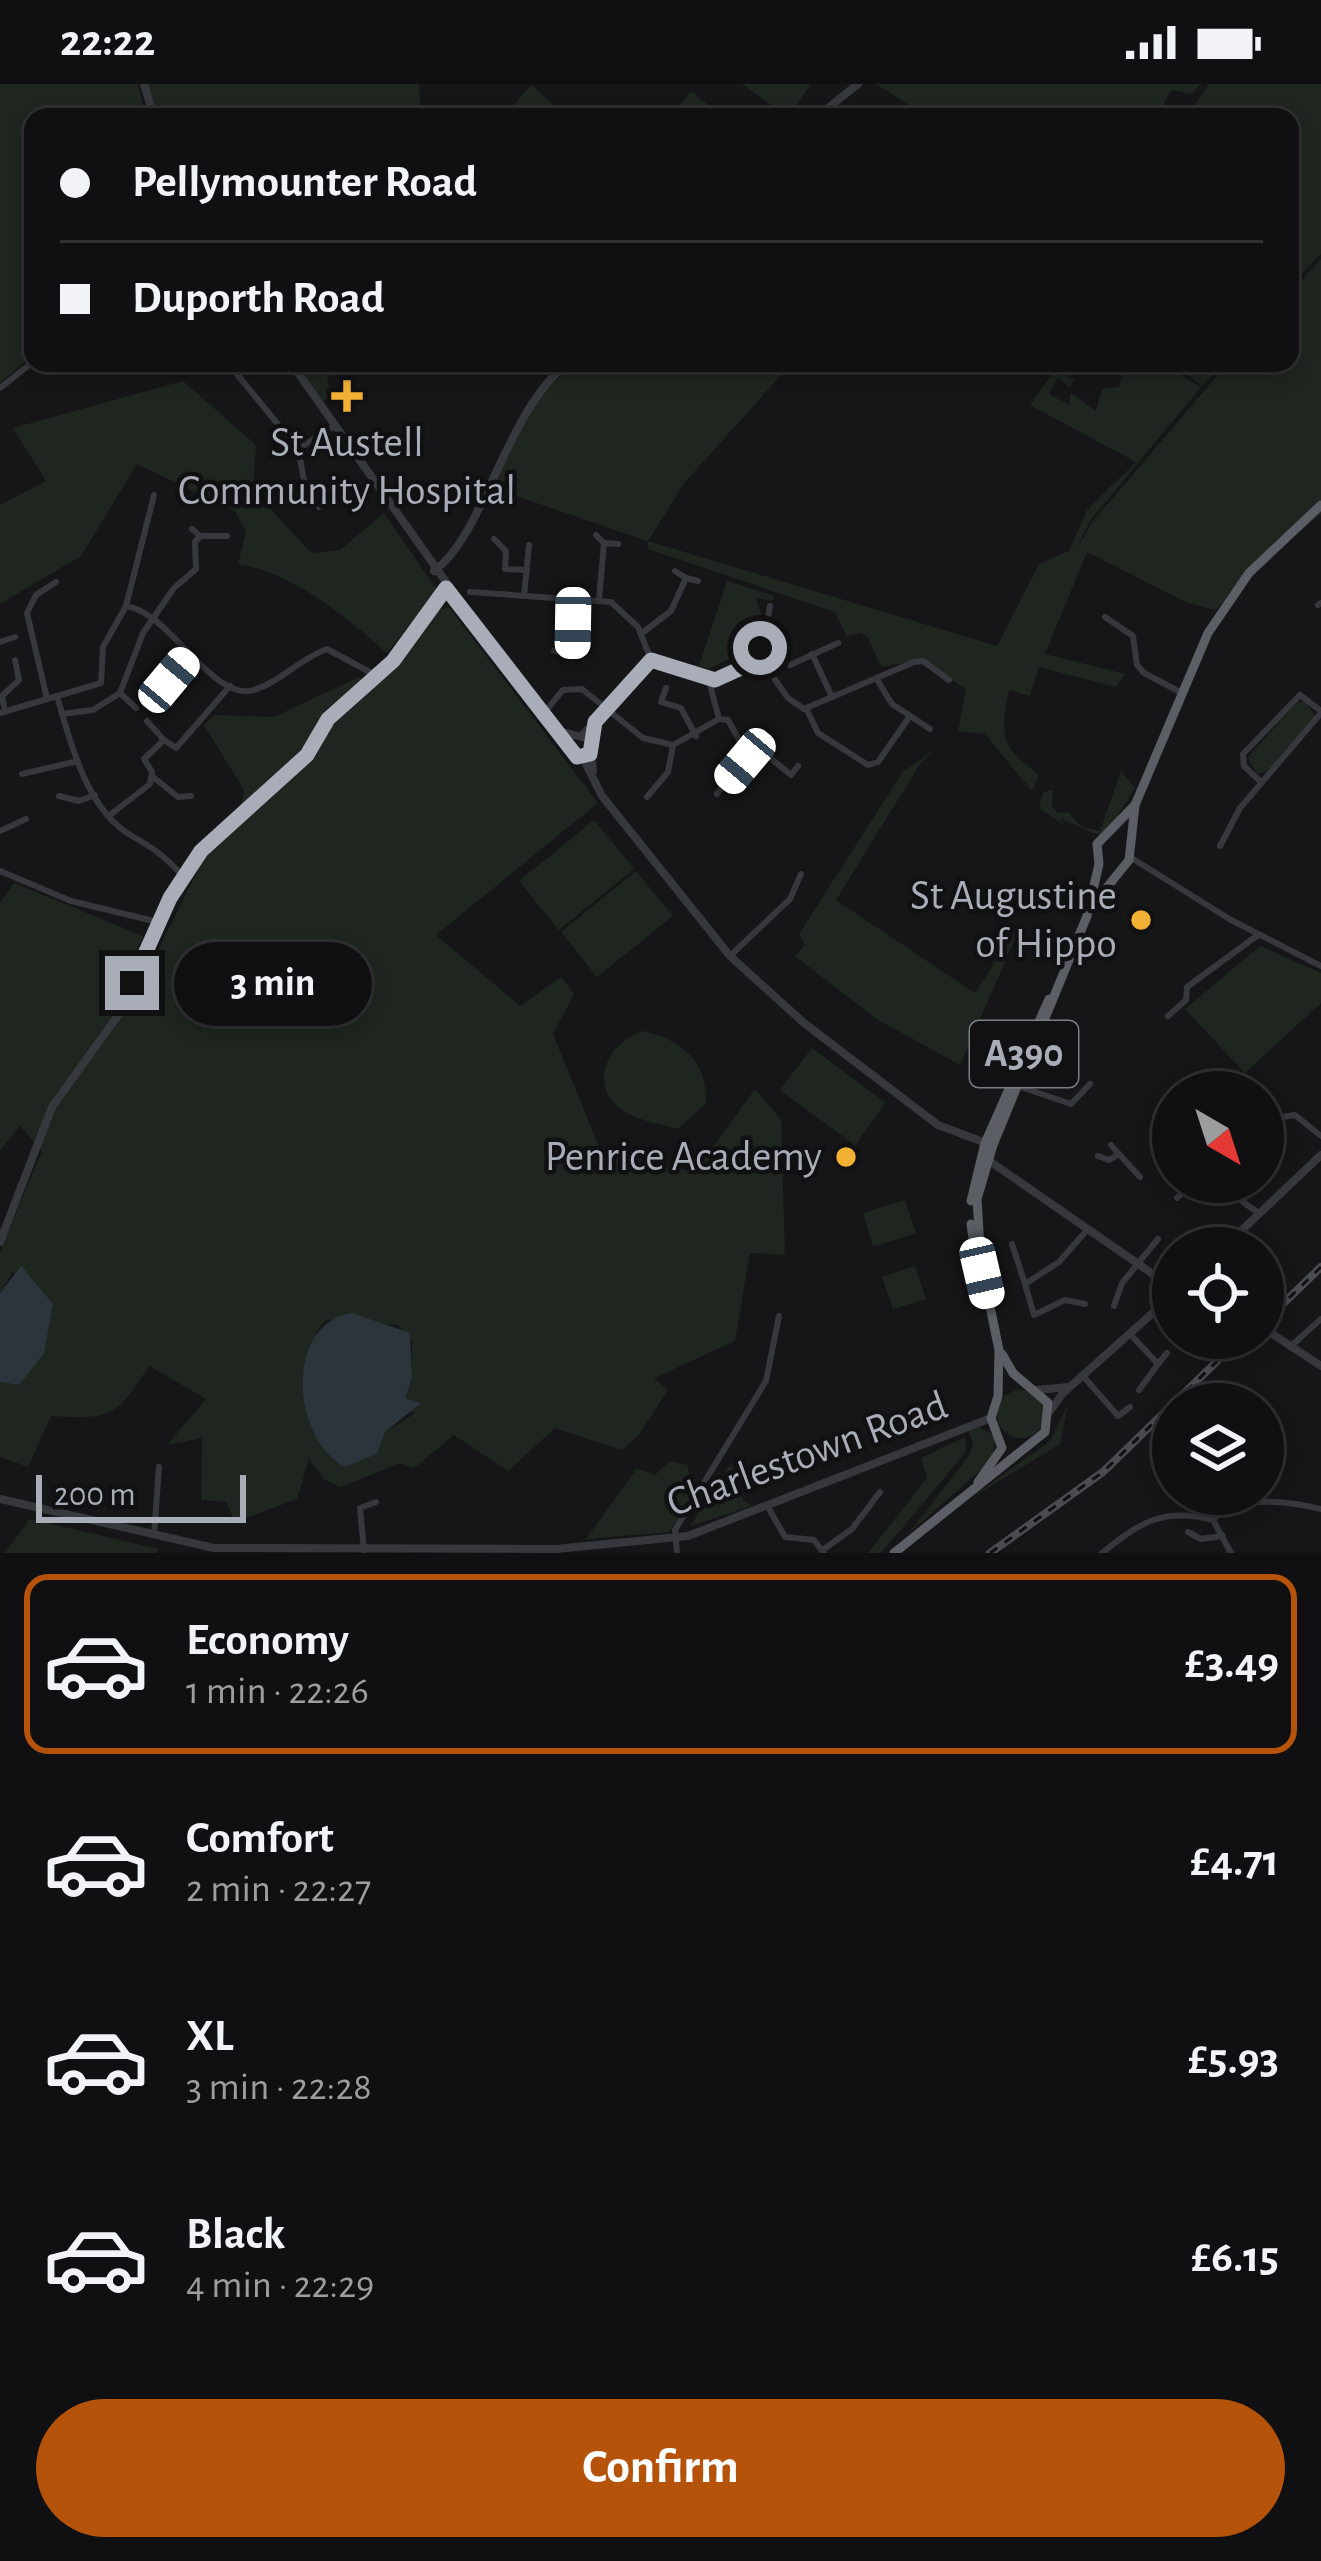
<!DOCTYPE html>
<meta charset="utf-8">
<style>
:root{--surface:#101012;--page:#19191b;--text:#f1f3f6;--muted:#9c9d9f;--line:#303032;--accent:#b45309}
body{margin:0;font-family:"Alegreya Sans",sans-serif;background:var(--page);color:var(--text);height:100vh;display:flex;flex-direction:column;font-size:45px;white-space:nowrap}
*{box-sizing:border-box;margin:0}
p{font-size:39px;color:var(--muted)}
.icon{flex:none;width:66px;height:66px;fill:none;stroke:currentColor;stroke-width:2;stroke-linecap:round;stroke-linejoin:round}
.map{position:relative;height:1469px;overflow:hidden}
.sheet{display:flex;flex-direction:column;background:var(--surface);flex:1}
.sheet>*{flex:none}
.guide{position:absolute;left:24px;top:24px;width:1275px;height:264px;border-radius:24px;box-shadow:0 6px 18px #0003,0 0 0 3px var(--line);display:grid;align-content:center;height:264px;padding:0 36px;background:var(--surface)}
.needle{width:78px;rotate:141deg}
.controls{position:absolute;left:1152px;top:987px;display:grid;gap:24px}
.controls a{display:grid;place-items:center;width:132px;height:132px;border-radius:50%;background:var(--surface);box-shadow:0 6px 18px #0003,0 0 0 3px var(--line);font-size:60px}
.scale{position:absolute;left:36px;bottom:30px;width:210px;box-sizing:border-box;padding-left:12px;border:6px solid #a8adb8;border-top:0;font-size:33px;line-height:42px;white-space:nowrap;color:#a8adb8;-webkit-text-stroke:9px #111113;paint-order:stroke}
.end{position:absolute;width:54px;height:54px;margin:-27px;border:15px solid #a8adb8;background:#111;box-shadow:0 0 0 6px #111}
.from{border-radius:50%}
.bubble{position:absolute;height:84px;border-radius:42px;background:var(--surface);box-shadow:0 6px 18px #0003,0 0 0 3px var(--line);font-size:39px;font-weight:600;line-height:84px;text-align:center}
.car{position:absolute;width:36px;height:72px;margin:-36px -18px;border-radius:15px;box-shadow:0 0 9px 3px #0007;background:linear-gradient(#fff 24%,#345 0 40%,#fff 0 76%,#345 0 86%,#fff 0)}
.guide b{display:flex;align-items:center;gap:42px;height:114px;font-size:45px}
.guide b+b{border-top:3px solid var(--line)}
.guide i{width:30px;height:30px;background:var(--text)}
ul{padding:21px 0 0;list-style:none}
li{display:flex;align-items:center;gap:36px;height:180px;margin:0 24px 18px;padding:0 12px;border:6px solid transparent;border-radius:24px}
li div{flex:1}
li b{display:block;font-size:45px}
li em{font-style:normal;font-weight:600}
li.on{border-color:var(--accent)}
li>.icon{width:108px;height:108px;stroke-width:1.5}
.cta{display:flex;gap:24px;margin-top:auto;padding:24px 36px}
.cta a{flex:1;height:138px;border-radius:72px;background:var(--accent);color:#fff;font-size:48px;font-weight:600;line-height:138px;text-align:center}
.status{display:flex;justify-content:space-between;align-items:center;height:84px;padding:0 60px;background:var(--surface);direction:ltr}
.status svg{height:33px;fill:currentColor}
.map>svg:first-child{display:block}
</style>
<div class="status"><b>22:22</b><svg viewBox="0 0 49 12"><path d="M0 12V9h3v3zM5 12V6h3v6zM10 12V3h3v9zM15 12V0h3v12zM26 1h20v11H26zM47 4h2v5h-2z"/></svg></div>
<div class="map">
<svg width="1321" height="1469" viewBox="0 0 1321 1469">
<rect width="100%" height="100%" fill="#161618"/>
<g fill="#1e261f" fill-rule="evenodd">
<polygon points="0,0 138,0 146,33 33,33 33,271 0,299"/>
<polygon points="146,0 419,0 421,33 157,33"/>
<polygon points="742,0 811,0 788,33"/>
<polygon points="876,0 1201,0 1192,10 1172,6 1164,19 1171,33 928,33"/>
<polygon points="1209,0 1321,0 1321,170 1290,202 1290,33 1187,33"/>
<polygon points="531,1 568,33 504,33"/>
<polygon points="691,7 723,33 670,33"/>
<path d="M1321,175V430L1249,489L1216,526L1188,519L1087,468L1045,570L1125,590L1116,603L1039,583L1030,612L1009,606C999,654 1002,663 1039,691L1032,707L985,650L958,647L966,605C924,581 940,572 881,583L868,554L860,549L847,553L835,528L648,465L647,457L493,404C504,359 539,308 575,279H792L685,398L648,457L997,562L1039,480L1069,467L1087,426L1136,378L1030,321L1060,279H1066V292L1074,295L1070,304L1058,293L1049,310L1070,321V309L1096,327L1102,305L1119,303L1126,279H1158L1201,303L1090,437L1076,466L1093,437L1228,279H1290V208Z"/>
<polygon points="295,279 318,279 330,289 327,299 337,314 322,316"/>
<polygon points="1173,279 1223,279 1202,302"/>
<path d="M183,297L256,361L253,406L311,469L340,466L384,429L437,506L387,569C347,533 292,488 238,480L246,448L235,427L137,380L81,472L0,520V421L46,397L13,344Z"/>
<polygon points="727,497 774,512 773,517 756,514 762,533 753,563 709,585 699,582"/>
<path d="M449,523L598,719L436,851L520,922L561,893L574,910L553,950L602,1070L695,1088L755,1005L781,1035L785,1171L750,1169L735,1257L654,1294L668,1306L638,1352L622,1366L555,1344L508,1387L454,1351L414,1384L400,1379L341,1403L325,1396L309,1375L297,1415L235,1438L226,1418L201,1416L202,1354L167,1361L206,1315L149,1282C117,1332 112,1336 51,1332L28,1383L0,1373V1298L19,1301L14,1186L0,1209V1168L42,1067L20,1042L0,1067V819L14,799L143,852L117,917L126,931L203,776L320,665L322,652L401,578L435,527ZM326,1236L398,1241L412,1256V1294L404,1315L414,1330L385,1348L377,1370L345,1383C298,1353 290,1276 326,1236Z"/>
<polygon points="359,593 362,598 325,626 302,671 242,722 244,706 204,641 215,631 274,633"/>
<polygon points="1305,617 1315,632 1268,687 1257,690 1248,673 1296,619"/>
<polygon points="938,663 920,680 836,816 975,909 1024,834 960,981 875,934 795,872 805,861 799,850 902,689"/>
<polygon points="1121,687 1135,704 1111,742 1098,751 1059,734 1067,743 1039,724 1043,708 1053,706 1052,723 1058,729 1068,728 1082,743 1100,747"/>
<polygon points="594,736 634,785 559,846 519,797"/>
<polygon points="636,787 673,832 597,893 561,848"/>
<polygon points="1260,862 1321,889 1321,919 1245,989 1185,925"/>
<path d="M642,947C680,954 709,979 706,1019L678,1045C659,1040 630,1035 616,1021C589,993 612,958 642,947Z"/>
<polygon points="812,964 886,1019 855,1061 780,1006"/>
<polygon points="905,1116 916,1149 873,1163 863,1129"/>
<polygon points="915,1182 926,1215 893,1225 882,1193"/>
<circle cx="1021" cy="1330" r="24"/>
<polygon points="1068,1320 1060,1360 968,1416 1050,1357"/>
<polygon points="979,1343 995,1352 993,1375 908,1450 969,1372 973,1359 968,1347"/>
<polygon points="965,1353 966,1368 881,1469 868,1469 927,1394 921,1374"/>
<polygon points="670,1377 688,1381 691,1416 669,1448 586,1455 637,1384 655,1391"/>
<polygon points="731,1380 743,1416 752,1422 690,1442"/>
<polygon points="30,1435 158,1465 157,1469 5,1469"/>
</g>
<g fill="#2c353c">
<polygon points="21,1182 53,1220 44,1269 19,1301 0,1298 0,1209"/>
<path d="M352,1229L410,1249L412,1294L405,1314L421,1319L385,1348L377,1370L345,1383C292,1355 283,1240 352,1229Z"/>
</g>
<g fill="none" stroke-linecap="round" stroke-linejoin="round">
<g stroke="#37383d" stroke-width="6">
<polyline points="228,279 298,365 305,401 319,423"/>
<polyline points="0,304 33,278"/>
<polyline points="298,365 334,342"/>
<polyline points="192,445 200,452 227,452"/>
<polyline points="596,451 604,459 618,460"/>
<polyline points="494,455 506,467 505,485 527,486"/>
<polyline points="686,494 698,497"/>
<polyline points="470,508 611,518 638,543 651,576"/>
<polyline points="524,512 529,461"/>
<polyline points="599,516 604,459"/>
<polyline points="1318,521 1321,519"/>
<path d="M126,522C170,528 213,619 254,606C280,598 301,574 327,565L377,592"/>
<polyline points="1105,533 1133,552 1137,581 1144,589 1182,609"/>
<polyline points="642,549 671,527 686,494 675,487"/>
<polyline points="0,558 15,553"/>
<polyline points="554,567 582,569"/>
<polyline points="572,568 574,514"/>
<polyline points="812,570 832,613"/>
<polyline points="761,576 788,614 804,625 914,578 923,577 949,596"/>
<polyline points="761,576 770,522"/>
<polyline points="790,581 838,559"/>
<polyline points="876,594 892,620 930,645"/>
<polyline points="152,603 162,590 169,596 190,571"/>
<polyline points="666,604 661,618 681,624 696,652"/>
<polyline points="121,610 136,624"/>
<path d="M57,612C70,658 87,727 132,752C155,765 164,772 183,792"/>
<polyline points="47,615 27,529 36,511 56,498"/>
<polyline points="548,624 563,606 582,605 643,654 673,661 719,635 708,593"/>
<polyline points="806,624 818,649 868,681 878,678 910,632"/>
<polyline points="5,627 2,612 19,596 15,576"/>
<polyline points="0,629 101,599 103,563 126,522 154,411"/>
<polyline points="62,630 93,626 120,609 143,549 174,504 196,485 195,458 200,452"/>
<polyline points="719,635 728,636 747,670 763,668 791,691 798,682"/>
<polyline points="147,637 164,656"/>
<polyline points="581,651 651,576 714,596 761,576"/>
<polyline points="22,690 78,677"/>
<polyline points="153,693 178,713 191,712"/>
<polyline points="1262,699 1244,682 1243,670 1300,611 1321,627"/>
<polyline points="717,710 747,670"/>
<polyline points="59,712 79,717 95,711"/>
<polyline points="647,713 668,688 673,661"/>
<polyline points="110,731 150,700 152,688 144,675 164,656 176,664 230,602"/>
<polyline points="0,747 26,735"/>
<polyline points="1220,762 1240,724 1321,629"/>
<polyline points="1130,773 1231,836 1321,882"/>
<polyline points="0,787 71,817 158,838"/>
<polyline points="730,872 790,815 801,790"/>
<polyline points="1168,932 1186,916 1187,903 1258,851"/>
<polyline points="1018,1002 1071,1020 1090,1000"/>
<polyline points="1274,1028 1279,1042"/>
<polyline points="1276,1034 1295,1031 1321,1052"/>
<polyline points="1119,1070 1140,1093"/>
<polyline points="1098,1072 1109,1076 1119,1070 1111,1061"/>
<polyline points="1215,1098 1260,1130"/>
<polyline points="1177,1114 1194,1098"/>
<polyline points="1012,1160 1025,1200"/>
<polyline points="1085,1220 1065,1216 1034,1231 1025,1200 1059,1178 1087,1146"/>
<polyline points="1114,1222 1122,1199 1158,1155"/>
<polyline points="1130,1250 1158,1280 1139,1306"/>
<polyline points="1290,1263 1321,1235"/>
<polyline points="1158,1280 1167,1269"/>
<polyline points="1084,1293 1118,1332 1130,1323"/>
<polyline points="768,1423 785,1453 814,1456 824,1469"/>
<polyline points="1229,1423 1233,1410"/>
<path d="M1213,1436C1233,1409 1292,1418 1321,1425"/>
<polyline points="1188,1448 1201,1455 1223,1452"/>
<polyline points="154,1451 159,1383"/>
<polyline points="824,1465 852,1445 880,1408"/>
<polyline points="364,1467 360,1424 376,1418"/>
<polyline points="677,1469 675,1446 766,1297 779,1232"/>
<path d="M1102,1469C1140,1438 1164,1423 1213,1436L1231,1469"/>
</g>
<g stroke="#37383d" stroke-width="8">
<polyline points="144,0 154,33"/>
<polyline points="817,33 858,0"/>
<polyline points="291,279 536,625 585,678 602,712 730,872 804,939 938,1041 986,1059"/>
<path d="M434,487C486,449 504,329 568,279"/>
<polyline points="560,647 589,655 593,687"/>
<polyline points="988,1076 1173,1204"/>
<polyline points="0,1158 52,1023 119,930 183,792 224,743 306,671 328,635 393,577 446,504"/>
<polyline points="1223,1164 1321,1071"/>
<polyline points="1263,1244 1321,1282"/>
<polyline points="1037,1306 1069,1303"/>
<polyline points="1050,1327 1063,1309 1173,1211"/>
<polyline points="0,1415 214,1464 556,1465 688,1452 991,1334"/>
</g>
<g stroke="#5b5e65" stroke-width="9">
<polyline points="1096,817 1129,776 1135,721 1208,549 1249,489 1321,421"/>
<polyline points="971,1117 985,1059 1049,915"/>
<polyline points="971,1140 979,1200"/>
<polyline points="978,1398 1002,1364 991,1334 998,1312 999,1266 981,1179 977,1115 993,1061 1087,832 1099,780 1097,760 1135,721"/>
<polyline points="894,1469 1045,1348 1048,1319 1013,1289 1002,1270"/>
</g>
<defs>
<g id="rail">
<polyline points="1263,1239 1321,1183"/>
<polyline points="1173,1320 1241,1254"/>
<polyline points="990,1469 1103,1388 1173,1320"/>
</g>
</defs>
<use href="#rail" stroke="#4a4c52" stroke-width="8"/>
<use href="#rail" stroke="#111113" stroke-width="3" stroke-dasharray="9" stroke-linecap="butt"/>
</g>
<g fill="none" stroke-linecap="round" stroke-linejoin="round">
<polyline stroke="#a8adb8" stroke-width="15" points="132,899 170,814 201,767 307,671 328,635 393,577 446,504 577,673 590,670 595,638 651,576 715,596 761,575 760,564"/>
</g>
<g fill="#f2b134" stroke="#111113" stroke-width="4.5">
<path d="M341 294h12v12h12v12h-12v12h-12v-12h-12v-12h12z"/>
<circle cx="1141" cy="836" r="12"/>
<circle cx="846" cy="1073" r="12"/>
</g>
<g text-anchor="middle" dominant-baseline="central" stroke-width="9" stroke-linejoin="round" paint-order="stroke">
<rect fill="#111113" stroke="#7b7e86" stroke-width="3" x="970" y="937" width="108" height="66" rx="9"/>
<g font-size="39" font-weight="bold" fill="#a8adb8">
<text x="1024" y="970">A390</text>
</g>
<g font-size="42" fill="#a8adb8" stroke="#111113" text-anchor="end">
<text x="347" y="359" text-anchor="middle">St Austell<tspan x="347" dy="48">Community Hospital</tspan></text>
<text x="1117" y="812">St Augustine<tspan x="1117" dy="48">of Hippo</tspan></text>
<text x="822" y="1073">Penrice Academy</text>
</g>
<g font-size="42" fill="#a8adb8" stroke="#111113">
<text transform="translate(807 1370) rotate(-20)">Charlestown Road</text>
</g>
</g>
</svg>
<div class="controls">
<a><svg class="needle" viewBox="-14 -14 28 28"><path d="M0-13l5 13h-10z" fill="#e53935"/><path d="M0 13l5-13h-10z" fill="#9c9d9f"/></svg></a>
<a><svg class="icon" aria-label="locate" viewBox="0 0 24 24"><circle cx="12" cy="12" r="6"/><path d="M12 2v4M12 18v4M2 12h4M18 12h4"/></svg></a>
<a><svg class="icon" aria-label="layers" viewBox="0 0 24 24"><path d="M12 4l9 5-9 5-9-5zM3 14l9 5 9-5"/></svg></a>
</div>
<div class="scale">200 m</div>
<i class="end from" style="left:760px;top:564px"></i>
<i class="end" style="left:132px;top:899px"></i>
<div class="bubble" style="left:174px;top:858px;width:198px">3 min</div>
<i class="car" style="left:573px;top:539px;rotate:181deg"></i>
<i class="car" style="left:169px;top:596px;rotate:40deg"></i>
<i class="car" style="left:745px;top:677px;rotate:220deg"></i>
<i class="car" style="left:982px;top:1189px;rotate:167deg"></i>
<div class="guide">
<b><i class="from"></i>Pellymounter Road</b>
<b><i></i>Duporth Road</b>
</div>
</div>
<section class="sheet">
<ul>
<li class="on"><svg class="icon" aria-label="car" viewBox="0 0 24 24"><path d="M5 17H2v-5l4-1 3-4h7l3 4 3 1v5h-3M9 17h6M6 11h13"/><circle cx="7" cy="17" r="2"/><circle cx="17" cy="17" r="2"/></svg><div><b>Economy</b><p>1 min · 22:26</p></div><em>£3.49</em></li>
<li><svg class="icon" aria-label="car" viewBox="0 0 24 24"><path d="M5 17H2v-5l4-1 3-4h7l3 4 3 1v5h-3M9 17h6M6 11h13"/><circle cx="7" cy="17" r="2"/><circle cx="17" cy="17" r="2"/></svg><div><b>Comfort</b><p>2 min · 22:27</p></div><em>£4.71</em></li>
<li><svg class="icon" aria-label="car" viewBox="0 0 24 24"><path d="M5 17H2v-5l4-1 3-4h7l3 4 3 1v5h-3M9 17h6M6 11h13"/><circle cx="7" cy="17" r="2"/><circle cx="17" cy="17" r="2"/></svg><div><b>XL</b><p>3 min · 22:28</p></div><em>£5.93</em></li>
<li><svg class="icon" aria-label="car" viewBox="0 0 24 24"><path d="M5 17H2v-5l4-1 3-4h7l3 4 3 1v5h-3M9 17h6M6 11h13"/><circle cx="7" cy="17" r="2"/><circle cx="17" cy="17" r="2"/></svg><div><b>Black</b><p>4 min · 22:29</p></div><em>£6.15</em></li>
</ul>
<div class="cta"><a>Confirm</a></div>
</section>
